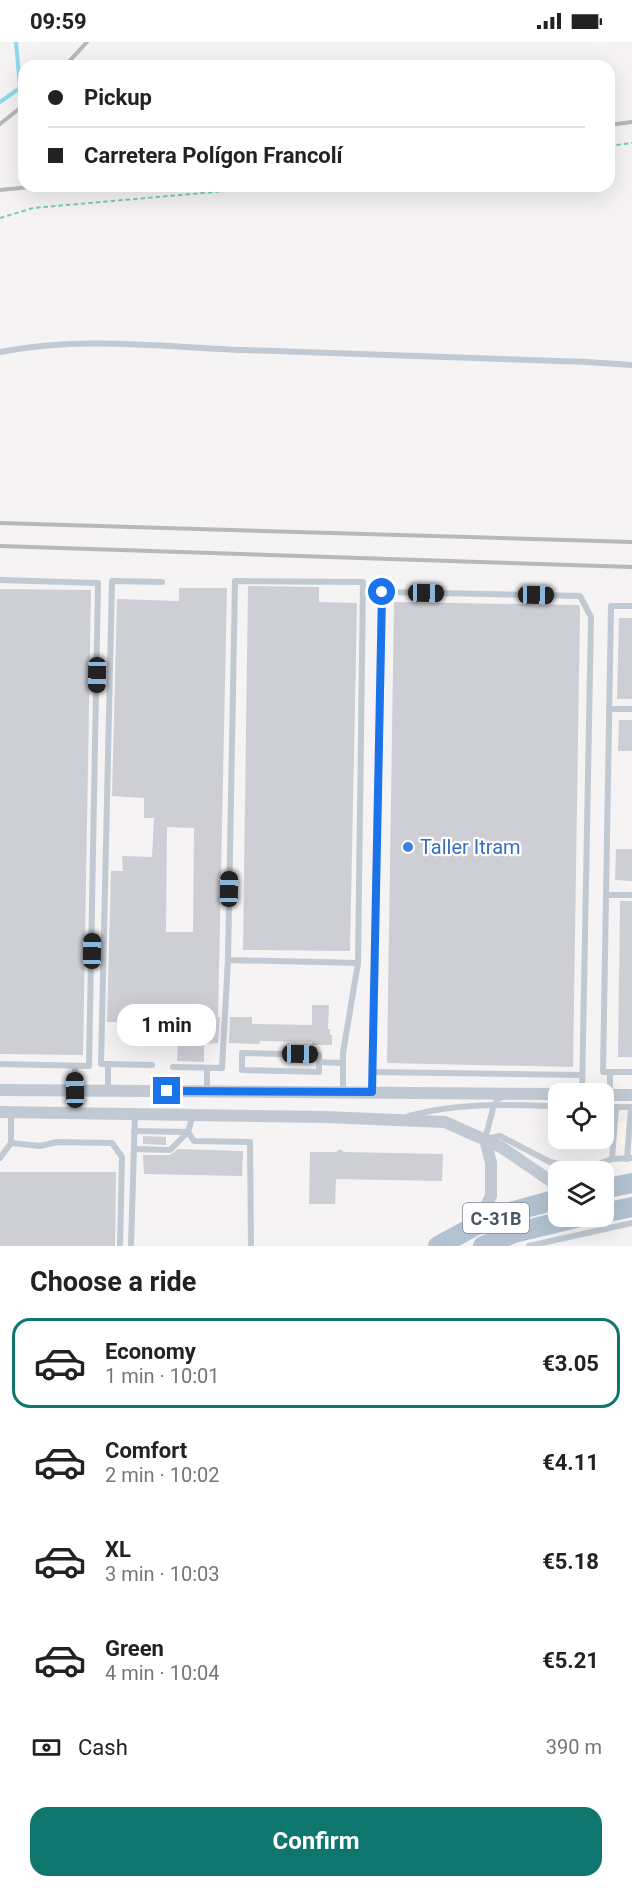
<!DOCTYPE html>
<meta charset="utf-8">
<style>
:root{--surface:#fff;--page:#f2f2f2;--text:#222;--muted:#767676;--line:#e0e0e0;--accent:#0f766e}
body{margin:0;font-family:Roboto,sans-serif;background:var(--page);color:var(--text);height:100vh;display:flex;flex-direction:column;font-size:22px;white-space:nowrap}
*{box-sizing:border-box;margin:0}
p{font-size:20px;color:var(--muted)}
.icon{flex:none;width:33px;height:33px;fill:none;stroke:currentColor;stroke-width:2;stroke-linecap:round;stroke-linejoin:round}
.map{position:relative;height:1204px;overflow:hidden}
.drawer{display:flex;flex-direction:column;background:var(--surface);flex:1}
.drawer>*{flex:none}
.banner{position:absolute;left:18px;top:18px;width:597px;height:132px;border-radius:18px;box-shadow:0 6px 24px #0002;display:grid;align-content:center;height:132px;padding:0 30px;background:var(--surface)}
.buttons{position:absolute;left:548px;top:1041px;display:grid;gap:12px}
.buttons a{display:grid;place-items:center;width:66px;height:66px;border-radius:12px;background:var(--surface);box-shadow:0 6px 24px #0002;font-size:30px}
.end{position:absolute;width:27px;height:27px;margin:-14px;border:8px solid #1a73e8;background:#fff;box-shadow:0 0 0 3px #fff}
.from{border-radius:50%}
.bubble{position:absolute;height:42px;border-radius:18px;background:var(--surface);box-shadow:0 6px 24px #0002;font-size:20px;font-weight:700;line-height:42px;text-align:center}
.car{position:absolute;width:18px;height:36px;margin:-18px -9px;border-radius:8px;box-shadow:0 0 4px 2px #0007;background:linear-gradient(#222 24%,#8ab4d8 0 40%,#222 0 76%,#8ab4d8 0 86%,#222 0)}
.banner b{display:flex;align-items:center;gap:21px;height:57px;font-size:22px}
.banner b+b{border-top:2px solid var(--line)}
.banner i{width:15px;height:15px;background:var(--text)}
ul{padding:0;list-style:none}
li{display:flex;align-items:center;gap:18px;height:90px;margin:0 12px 9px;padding:0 18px;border:3px solid transparent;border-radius:18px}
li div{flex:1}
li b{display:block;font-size:22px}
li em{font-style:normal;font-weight:700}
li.on{border-color:var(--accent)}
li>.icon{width:54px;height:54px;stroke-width:1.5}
h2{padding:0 30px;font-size:27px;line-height:72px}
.pay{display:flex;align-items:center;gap:15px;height:66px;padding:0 30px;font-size:22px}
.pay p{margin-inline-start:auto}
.primary-button{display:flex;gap:12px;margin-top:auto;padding:12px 30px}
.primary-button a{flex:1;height:69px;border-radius:18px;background:var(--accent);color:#fff;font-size:24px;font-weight:700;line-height:69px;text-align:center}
.status{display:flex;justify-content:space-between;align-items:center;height:42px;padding:0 30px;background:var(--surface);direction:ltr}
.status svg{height:16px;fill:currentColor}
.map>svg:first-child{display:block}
</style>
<div class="status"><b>09:59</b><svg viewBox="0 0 49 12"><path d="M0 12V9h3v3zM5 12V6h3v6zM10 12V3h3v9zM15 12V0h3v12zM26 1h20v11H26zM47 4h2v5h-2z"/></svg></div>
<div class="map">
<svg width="632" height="1204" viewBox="0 0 632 1204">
<rect width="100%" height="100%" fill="#f5f3f3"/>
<polygon fill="#fdf9ef" points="603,1080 632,1080 632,1103 602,1103"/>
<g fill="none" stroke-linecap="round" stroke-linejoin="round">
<polyline stroke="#90daee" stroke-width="4" points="0,60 20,46 16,0"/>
</g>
<g fill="#cdcfd5" fill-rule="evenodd">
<polygon points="248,544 319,545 319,560 357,561 350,909 243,908"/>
<path d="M179,546H227L218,975H220L218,1001L204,1002V1020L177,1019L178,1001L164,1002V981L107,980L111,829H123L122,814L152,815L154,776H144V756L112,754L117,557L179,559ZM167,785L194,786L193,890H166Z"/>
<polygon points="0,547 91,548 83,1013 0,1012"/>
<polygon points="394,560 579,563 580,566 573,1025 387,1021"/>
<polygon points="619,576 632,576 632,657 617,657"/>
<polygon points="619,678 632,678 632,709 618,709"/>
<polygon points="616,807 632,807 632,839 615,838"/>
<polygon points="620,859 632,859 632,1015 618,1015"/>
<polygon points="312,963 329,963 328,987 330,987 330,993 332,993 332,1003 312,1003 312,1000 260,999 259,1002 229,1001 230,975 252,975 252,982 312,983"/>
<polygon points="143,1094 166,1095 166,1103 143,1102"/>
<polygon points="178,1107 243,1109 242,1134 144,1132 143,1113 170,1113"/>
<polygon points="340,1107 344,1110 443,1112 442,1139 336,1137 335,1162 309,1162 310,1110 336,1110"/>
<polygon points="0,1130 116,1130 115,1204 0,1204"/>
</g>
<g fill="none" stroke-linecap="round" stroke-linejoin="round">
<g stroke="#7ad0a6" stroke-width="2" stroke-dasharray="4.5 3" stroke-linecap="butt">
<polyline points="609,104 632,101"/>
<polyline points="0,176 33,166 282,144"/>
</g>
<g stroke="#c1cad2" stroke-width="6">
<path d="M0,310C80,294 164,305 245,308C359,313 473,315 587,320L632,323"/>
<polyline points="0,538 98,541 89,1024 0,1022"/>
<polyline points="632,564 611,564 603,1030 632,1030"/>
<polyline points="609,667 632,667"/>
<polyline points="606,853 632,853"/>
<polyline points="319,1020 319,1013 242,1011 242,1028 319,1030 319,1020 343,1021"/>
<polyline points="108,1022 101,1022 112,539 162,540"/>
<polyline points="75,1024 75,1048"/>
<polyline points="173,1025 222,1026 228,918"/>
<polyline points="373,1030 582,1033"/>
<polyline points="108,1049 108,1022 152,1023"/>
<polyline points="207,1049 207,1026"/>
<polyline points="343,1050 343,1011 358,921 363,540 235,539 228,918 358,921"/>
<polyline points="372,1050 383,550 580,554 591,575 582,1052"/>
<polyline points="610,1053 610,1030"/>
<polyline points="503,1055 499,1056 494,1063 485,1097 500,1094 550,1120 574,1125 593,1124 612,1117 632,1116"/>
<polyline points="603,1065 632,1065"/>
<path d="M409,1074C458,1060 508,1063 558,1064"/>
<polyline points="134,1089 188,1090 193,1073"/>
<polyline points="11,1101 40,1104 57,1100 112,1101 122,1115 120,1204"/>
<polyline points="134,1107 170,1108 188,1090 194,1099 250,1100 251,1204"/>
<polyline points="0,1116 11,1101 11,1070"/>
<polyline points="612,1117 616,1065"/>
<polyline points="627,1117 631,1065"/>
<polyline points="131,1204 135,1073"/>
<polyline points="529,1204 632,1181"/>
</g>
<g stroke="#c1cad2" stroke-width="12">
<polyline points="0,1048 558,1052"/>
<polyline points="603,1053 632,1053"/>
<polyline points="0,1070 325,1075 445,1080 501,1105 558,1144"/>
<polyline points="475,1184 491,1154 491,1121 485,1097"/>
</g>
<g stroke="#b3c2d1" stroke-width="20">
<polyline points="603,1147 632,1141"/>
<polyline points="603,1171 632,1165"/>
<polyline points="438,1204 475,1184 507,1171 558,1157"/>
<polyline points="483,1204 514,1191 584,1174"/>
</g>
<g stroke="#b5b8bd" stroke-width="4">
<polyline points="65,24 87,0"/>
<polyline points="0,82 24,63"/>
<polyline points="609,83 632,80"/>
<polyline points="0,148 40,144"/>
<polyline points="0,481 632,500"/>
<polyline points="0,504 632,525"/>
</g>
</g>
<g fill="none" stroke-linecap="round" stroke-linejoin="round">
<polyline stroke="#1a73e8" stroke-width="8" points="167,1049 372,1050 382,550"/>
</g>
<circle fill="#3f7fe0" stroke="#fff" stroke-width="2" cx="408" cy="805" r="6"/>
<g text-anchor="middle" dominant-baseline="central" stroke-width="4.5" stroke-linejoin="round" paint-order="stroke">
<rect fill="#fff" stroke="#808990" stroke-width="1.5" x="463" y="1161" width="66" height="30" rx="4.5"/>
<g font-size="18" font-weight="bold" fill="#4a5661">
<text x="496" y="1176">C-31B</text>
</g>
<g font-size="20" fill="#366cbe" stroke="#fff" text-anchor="start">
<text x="420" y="805">Taller Itram</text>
</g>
</g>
</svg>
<div class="buttons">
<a><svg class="icon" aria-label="locate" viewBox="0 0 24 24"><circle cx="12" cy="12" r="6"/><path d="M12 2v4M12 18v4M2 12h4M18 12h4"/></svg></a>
<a><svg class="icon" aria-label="layers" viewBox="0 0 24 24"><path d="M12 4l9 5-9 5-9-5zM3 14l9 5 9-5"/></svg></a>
</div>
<i class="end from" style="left:382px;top:550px"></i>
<i class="end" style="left:167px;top:1049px"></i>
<div class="bubble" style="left:117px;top:962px;width:99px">1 min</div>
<i class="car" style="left:426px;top:551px;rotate:91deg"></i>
<i class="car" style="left:536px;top:553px;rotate:91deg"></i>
<i class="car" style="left:97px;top:633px;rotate:181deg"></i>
<i class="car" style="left:229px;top:847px;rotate:1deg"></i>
<i class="car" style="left:92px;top:909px;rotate:1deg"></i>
<i class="car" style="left:300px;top:1012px;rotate:91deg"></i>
<i class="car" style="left:75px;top:1048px;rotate:359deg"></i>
<div class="banner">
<b><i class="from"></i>Pickup</b>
<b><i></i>Carretera Polígon Francolí</b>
</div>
</div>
<section class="drawer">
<h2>Choose a ride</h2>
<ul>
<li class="on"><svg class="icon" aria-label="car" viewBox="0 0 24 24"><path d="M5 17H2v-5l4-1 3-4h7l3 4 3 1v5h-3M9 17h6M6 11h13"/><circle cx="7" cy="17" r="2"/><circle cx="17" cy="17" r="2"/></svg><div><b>Economy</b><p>1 min · 10:01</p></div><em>€3.05</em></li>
<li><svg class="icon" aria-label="car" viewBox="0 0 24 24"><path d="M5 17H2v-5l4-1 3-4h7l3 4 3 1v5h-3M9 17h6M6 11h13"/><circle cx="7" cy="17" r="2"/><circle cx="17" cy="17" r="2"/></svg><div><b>Comfort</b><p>2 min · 10:02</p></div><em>€4.11</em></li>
<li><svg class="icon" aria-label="car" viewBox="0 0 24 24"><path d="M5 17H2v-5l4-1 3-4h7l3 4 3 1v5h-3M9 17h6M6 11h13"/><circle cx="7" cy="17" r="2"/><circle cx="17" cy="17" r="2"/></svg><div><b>XL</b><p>3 min · 10:03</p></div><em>€5.18</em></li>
<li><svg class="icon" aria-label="car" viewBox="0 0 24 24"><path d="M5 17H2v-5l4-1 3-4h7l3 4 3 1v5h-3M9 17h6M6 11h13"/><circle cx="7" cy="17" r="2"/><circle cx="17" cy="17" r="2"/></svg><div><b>Green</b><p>4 min · 10:04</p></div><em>€5.21</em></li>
</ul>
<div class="pay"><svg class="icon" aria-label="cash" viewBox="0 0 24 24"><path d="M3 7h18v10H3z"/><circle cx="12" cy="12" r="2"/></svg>Cash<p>390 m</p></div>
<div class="primary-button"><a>Confirm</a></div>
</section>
